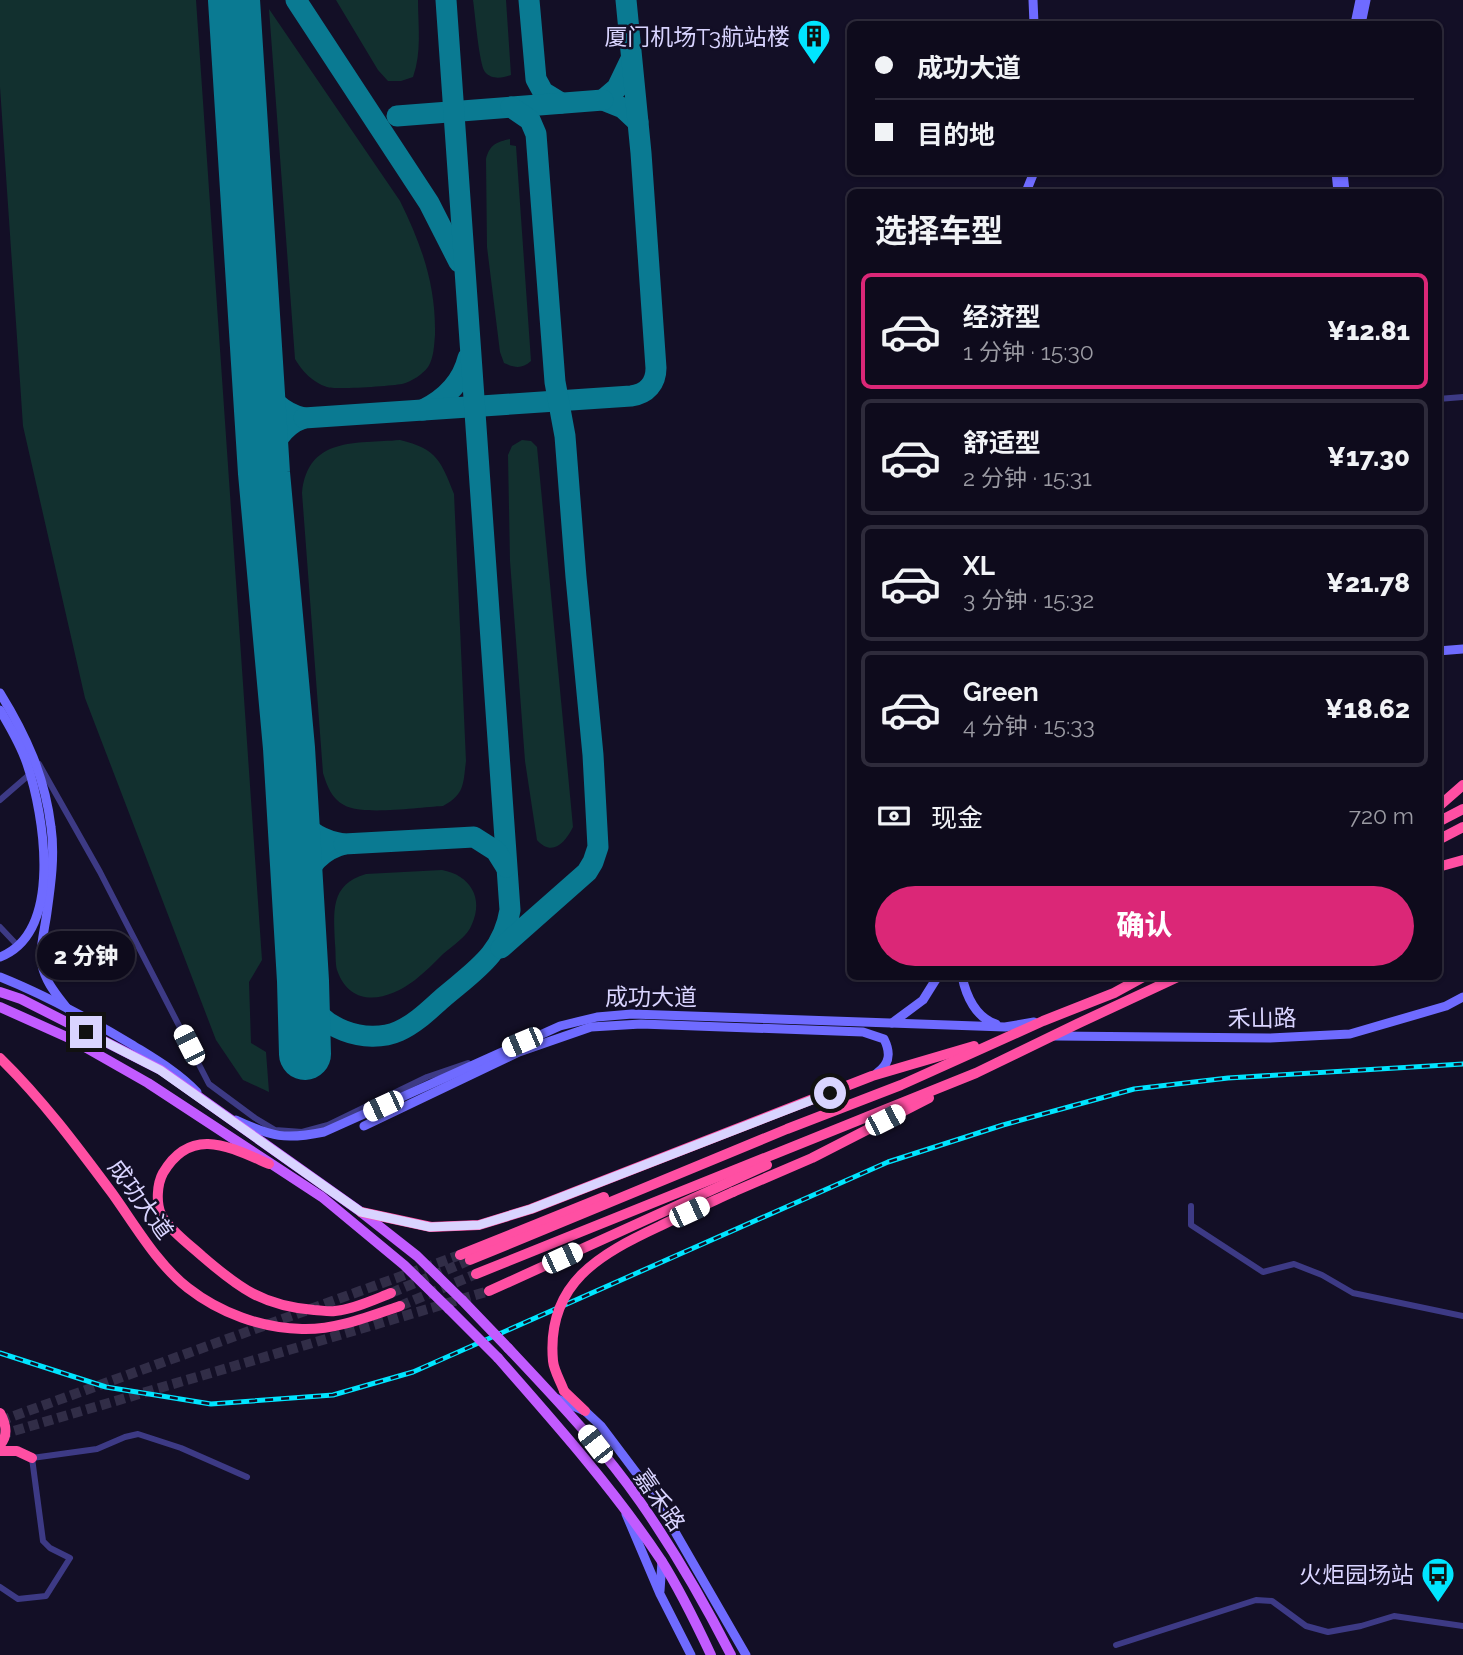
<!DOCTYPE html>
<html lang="zh">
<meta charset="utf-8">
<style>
:root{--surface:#0e0b1c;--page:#171425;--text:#f1f3f6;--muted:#9b9ba3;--line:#2e2b3b;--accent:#db2777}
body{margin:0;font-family:Raleway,"Noto Sans SC",sans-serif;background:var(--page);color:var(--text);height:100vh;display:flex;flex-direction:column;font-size:26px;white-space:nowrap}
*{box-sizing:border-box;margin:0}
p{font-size:23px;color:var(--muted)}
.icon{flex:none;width:38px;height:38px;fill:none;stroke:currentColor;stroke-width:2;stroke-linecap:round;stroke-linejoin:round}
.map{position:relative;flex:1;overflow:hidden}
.panel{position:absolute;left:847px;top:189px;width:595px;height:791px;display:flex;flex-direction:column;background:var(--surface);border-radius:10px;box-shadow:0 2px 5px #0004,0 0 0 2px var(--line)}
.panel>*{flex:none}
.top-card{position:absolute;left:847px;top:21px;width:595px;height:154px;border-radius:10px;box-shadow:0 2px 5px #0004,0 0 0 2px var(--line);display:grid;align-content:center;height:154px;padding:0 28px;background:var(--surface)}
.end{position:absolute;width:32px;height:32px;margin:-16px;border:9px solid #d9d4ff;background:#111;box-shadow:0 0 0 4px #111}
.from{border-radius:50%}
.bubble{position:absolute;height:49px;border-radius:24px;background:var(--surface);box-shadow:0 2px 5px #0004,0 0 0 2px var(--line);font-size:23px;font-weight:800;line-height:49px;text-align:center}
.car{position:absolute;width:21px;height:42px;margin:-21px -10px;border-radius:9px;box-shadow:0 0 5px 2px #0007;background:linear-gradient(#fff 24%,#345 0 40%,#fff 0 76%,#345 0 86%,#fff 0)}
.top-card b{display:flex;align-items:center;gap:24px;height:66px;font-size:26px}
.top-card b+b{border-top:2px solid var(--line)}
.top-card i{width:18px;height:18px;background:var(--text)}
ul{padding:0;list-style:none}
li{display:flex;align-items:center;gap:21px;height:116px;margin:0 14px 10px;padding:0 14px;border:4px solid var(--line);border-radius:10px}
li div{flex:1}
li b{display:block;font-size:26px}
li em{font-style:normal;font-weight:800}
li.selected{border-color:var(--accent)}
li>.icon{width:63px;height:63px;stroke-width:1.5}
h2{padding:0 28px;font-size:32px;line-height:84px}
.pay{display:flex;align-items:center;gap:18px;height:77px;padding:0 28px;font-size:26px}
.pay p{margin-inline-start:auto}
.cta{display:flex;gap:14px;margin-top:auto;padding:14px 28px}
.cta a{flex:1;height:80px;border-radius:42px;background:var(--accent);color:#fff;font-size:28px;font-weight:800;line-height:80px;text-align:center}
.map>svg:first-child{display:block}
</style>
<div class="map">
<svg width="1463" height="1655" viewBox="0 0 1463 1655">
<rect width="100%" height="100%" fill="#130f26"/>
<g fill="#12302f">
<polygon points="0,0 196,0 262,960 249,982 251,1043 266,1052 269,1092 243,1080 216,1040 85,698 23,426 0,87"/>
<path d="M336,0H418C418,26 422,52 413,77L401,81H388L378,70Z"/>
<path d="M473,0H506L511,75C502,78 492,80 485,72C479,64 475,13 473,0Z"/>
<path d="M269,9L400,201C422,246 436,285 435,335C434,345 434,358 428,367C423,374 411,382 402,384C391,386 335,390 327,387C312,382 303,372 295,359Z"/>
<path d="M510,139V145L516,146L531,361C522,369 515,368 504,363L500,352L487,247L486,159C490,144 497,142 510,139Z"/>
<path d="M400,440C437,449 441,461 454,494L466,761C463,784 465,794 443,806C420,807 362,816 344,805C332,799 327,786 323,773L302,493C308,436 356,444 400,440Z"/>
<path d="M522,440L531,441L537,447L573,827C565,843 552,857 537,840L525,761L510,561L508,455L512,446Z"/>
<path d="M442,870C470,875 484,898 472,924C468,936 452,946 443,954C434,963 425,972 415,980C389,1000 351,1010 337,970C335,963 336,952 335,944C334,912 329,885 366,874Z"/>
</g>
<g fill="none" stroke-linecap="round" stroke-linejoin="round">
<g stroke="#0a7a92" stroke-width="21">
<polyline points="296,0 429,203 459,262"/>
<polyline points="529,0 536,79 543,92 561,103"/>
<polyline points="630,61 617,88 603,100 623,108 638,122"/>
<polyline points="397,116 603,100"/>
<path d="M258,377C267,397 282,413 304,418C280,426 269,450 264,473"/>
<path d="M423,410C445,399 462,383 468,358"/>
<path d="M304,418L631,396C647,394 656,383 656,368L641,153L626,0"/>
<path d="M289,748C292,794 287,835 344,844C294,857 298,910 301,951C302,965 301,980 305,993C317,1028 366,1046 399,1031C417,1023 431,1008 445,996C477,969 503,953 510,910L446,0"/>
<polyline points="344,844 474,837 496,851 506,867"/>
<polyline points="501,948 587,872 593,862 598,847 593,755 576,577 565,436 555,382 536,134 530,120 511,107"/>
</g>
<polyline stroke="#0a7a92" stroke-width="52" points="234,0 264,473 289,748 303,981 305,1054"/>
<g stroke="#312d47" stroke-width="10" stroke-dasharray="10 5" stroke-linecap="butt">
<polyline points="391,1293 470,1260"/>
<polyline points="400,1306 476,1274"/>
<polyline points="0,1421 460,1255"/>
<polyline points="0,1435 489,1291"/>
</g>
<g stroke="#3d3a85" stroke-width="6">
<polyline points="850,259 850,266"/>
<polyline points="1438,399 1463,397"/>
<polyline points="39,764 100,872 209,1084 255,1118 275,1130 302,1132 328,1125 427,1077 468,1063"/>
<polyline points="0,800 30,774"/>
<polyline points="0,927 18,946"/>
<polyline points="1191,1206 1191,1225 1263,1272 1294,1264 1322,1275 1353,1293 1463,1316"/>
<polyline points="0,1587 18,1599 46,1596 70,1558 50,1548 43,1541 32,1458 97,1449 125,1437 138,1434 181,1448 247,1477"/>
<polyline points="1116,1645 1256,1600 1272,1601 1306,1626 1328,1632 1361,1626 1394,1616 1463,1626"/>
</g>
<g stroke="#6f6bff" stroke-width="9">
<polyline points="1033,0 1034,24"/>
<polyline points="1355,24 1360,0"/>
<polyline points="1361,24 1366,0"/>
<polyline points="1336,172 1338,192"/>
<polyline points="1343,172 1345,192"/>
<polyline points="1026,192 1034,172"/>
<polyline points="1438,651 1463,649"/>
<path d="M0,693C26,735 45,777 51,827C55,855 51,884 47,912C45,928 39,949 42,965C45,981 56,994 66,1007"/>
<path d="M0,710C10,727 21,745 27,764C44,814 64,932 0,957"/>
<path d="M962,976C966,996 976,1018 996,1024"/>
<path d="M0,977C45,995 89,1019 131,1044C155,1059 178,1072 197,1092"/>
<polyline points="892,1023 923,1000 938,976"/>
<polyline points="1055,1036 1270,1038 1350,1034 1446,1006 1463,997"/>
<path d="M236,1120C272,1137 285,1140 324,1132L560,1026L597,1017L632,1014L1005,1027L1034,1022"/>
<path d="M364,1126L519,1052L591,1027L641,1024L863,1032L884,1039C891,1053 890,1064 877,1073"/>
<polyline points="555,1398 585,1411 601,1426 656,1499 746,1655"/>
<polyline points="626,1514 660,1594 691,1655"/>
<polyline points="660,1591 662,1561"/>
</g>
<g stroke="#c25bff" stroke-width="10">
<polyline points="0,992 21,999 161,1070 361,1212 417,1256 462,1300"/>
<polyline points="0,1007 69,1038 148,1083 322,1197 404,1265 449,1309"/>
<path d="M508,1348C554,1397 602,1447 641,1503C675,1552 704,1602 731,1655"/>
<path d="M498,1358C555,1423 613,1488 661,1560C680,1590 696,1623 711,1655"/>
</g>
<g stroke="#ff4fa3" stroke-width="10">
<polyline points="1438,807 1463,785"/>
<polyline points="1438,822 1463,809"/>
<polyline points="1438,840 1463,827"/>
<polyline points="1438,867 1463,860"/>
<path d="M0,1058C42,1099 77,1146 112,1193C135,1225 157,1264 188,1288C220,1313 261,1328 302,1329C335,1330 368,1317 400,1306"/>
<path d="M269,1164C230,1147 191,1125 163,1173C157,1184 156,1203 161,1214C167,1228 191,1246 202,1256C239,1288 263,1306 314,1310C320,1310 328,1312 335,1311C354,1309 373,1300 391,1293"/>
<polyline points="733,1192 812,1158 929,1098"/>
<polyline points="361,1212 431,1227 479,1225 531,1209 872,1076 974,1046"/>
<polyline points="460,1255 604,1197"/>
<polyline points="470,1260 787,1129 901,1085 1043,1021 1114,993 1145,976"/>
<polyline points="476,1274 976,1073 1077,1024 1180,976"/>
<polyline points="489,1291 767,1165"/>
<polyline points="564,1391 585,1411"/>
<path d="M0,1413C6,1424 9,1435 0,1445"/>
<polyline points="0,1451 17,1451 32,1458"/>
</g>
<defs>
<polyline id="rail" points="0,1353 106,1387 211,1404 333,1395 413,1372 888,1162 1003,1125 1134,1089 1228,1078 1463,1064"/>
</defs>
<use href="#rail" stroke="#00e5ff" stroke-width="5"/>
<use href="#rail" stroke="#130f26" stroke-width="2.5" stroke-dasharray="8" stroke-linecap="butt"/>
<g stroke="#c25bff" stroke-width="10">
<polyline points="462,1300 508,1348"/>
<polyline points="449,1309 498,1358"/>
</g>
<path stroke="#ff4fa3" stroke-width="10" d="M564,1391C561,1382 554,1371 553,1361C546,1283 600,1254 660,1226C684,1214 709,1203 733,1192"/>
</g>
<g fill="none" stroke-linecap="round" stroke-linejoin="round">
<polyline stroke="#d9d4ff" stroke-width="9" points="86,1032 160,1070 361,1212 430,1227 479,1225 531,1209 830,1093"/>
</g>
<defs>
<symbol id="building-pin" viewBox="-11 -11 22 30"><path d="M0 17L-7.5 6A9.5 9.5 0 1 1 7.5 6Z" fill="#00e5ff" stroke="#130f26"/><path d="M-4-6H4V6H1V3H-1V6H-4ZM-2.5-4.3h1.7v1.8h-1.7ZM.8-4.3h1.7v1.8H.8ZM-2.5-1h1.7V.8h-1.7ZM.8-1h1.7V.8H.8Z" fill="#111"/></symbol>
<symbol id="bus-pin" viewBox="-11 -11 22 30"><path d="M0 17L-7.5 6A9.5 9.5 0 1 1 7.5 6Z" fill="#00e5ff" stroke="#130f26"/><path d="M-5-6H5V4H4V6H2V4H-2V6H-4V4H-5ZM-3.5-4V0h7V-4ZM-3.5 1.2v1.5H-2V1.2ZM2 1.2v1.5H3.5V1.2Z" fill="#111"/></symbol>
</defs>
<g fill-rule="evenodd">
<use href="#building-pin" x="795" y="17" width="38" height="52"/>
<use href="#bus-pin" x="1419" y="1555" width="38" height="52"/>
</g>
<g text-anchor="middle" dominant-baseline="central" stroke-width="5" stroke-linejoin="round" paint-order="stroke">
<g font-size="23" fill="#d9d4ff" stroke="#130f26" text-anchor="end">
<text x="790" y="36">厦门机场T3航站楼</text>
<text x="1414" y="1574">火炬园场站</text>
</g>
<g font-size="23" fill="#d9d4ff" stroke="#130f26">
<text x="651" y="996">成功大道</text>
<text transform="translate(1262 1018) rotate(-1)">禾山路</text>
<text transform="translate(141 1199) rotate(54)">成功大道</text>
<text transform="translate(660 1500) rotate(55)">嘉禾路</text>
</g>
</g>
</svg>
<i class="end from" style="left:830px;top:1093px"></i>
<i class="end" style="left:86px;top:1032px"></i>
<div class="bubble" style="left:37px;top:931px;width:98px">2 分钟</div>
<i class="car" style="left:522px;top:1042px;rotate:247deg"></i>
<i class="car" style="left:189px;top:1045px;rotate:333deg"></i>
<i class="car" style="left:383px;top:1106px;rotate:245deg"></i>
<i class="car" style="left:885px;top:1120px;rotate:63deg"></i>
<i class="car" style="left:689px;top:1212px;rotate:65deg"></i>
<i class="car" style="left:562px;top:1258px;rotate:65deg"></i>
<i class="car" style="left:595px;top:1444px;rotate:322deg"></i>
<div class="top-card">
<b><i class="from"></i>成功大道</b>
<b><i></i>目的地</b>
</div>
<section class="panel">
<h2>选择车型</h2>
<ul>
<li class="selected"><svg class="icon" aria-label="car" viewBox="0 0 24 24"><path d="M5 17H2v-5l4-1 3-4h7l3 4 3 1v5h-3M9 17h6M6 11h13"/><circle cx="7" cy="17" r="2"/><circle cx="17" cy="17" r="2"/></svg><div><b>经济型</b><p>1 分钟 · 15:30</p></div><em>¥12.81</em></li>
<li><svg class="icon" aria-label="car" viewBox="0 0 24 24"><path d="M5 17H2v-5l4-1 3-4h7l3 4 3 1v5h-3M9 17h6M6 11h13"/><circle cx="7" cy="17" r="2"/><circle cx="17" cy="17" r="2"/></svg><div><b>舒适型</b><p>2 分钟 · 15:31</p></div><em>¥17.30</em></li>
<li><svg class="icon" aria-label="car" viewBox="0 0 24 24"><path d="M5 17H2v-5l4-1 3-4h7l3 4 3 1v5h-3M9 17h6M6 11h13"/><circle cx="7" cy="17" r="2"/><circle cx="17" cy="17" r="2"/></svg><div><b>XL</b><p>3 分钟 · 15:32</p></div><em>¥21.78</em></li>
<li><svg class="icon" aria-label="car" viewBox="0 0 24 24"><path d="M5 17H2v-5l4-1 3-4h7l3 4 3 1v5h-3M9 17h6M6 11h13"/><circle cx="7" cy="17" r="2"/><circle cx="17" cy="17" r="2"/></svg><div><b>Green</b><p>4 分钟 · 15:33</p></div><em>¥18.62</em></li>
</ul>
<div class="pay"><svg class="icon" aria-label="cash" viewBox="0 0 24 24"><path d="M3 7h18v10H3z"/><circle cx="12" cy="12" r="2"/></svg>现金<p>720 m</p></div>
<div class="cta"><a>确认</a></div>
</section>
</div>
